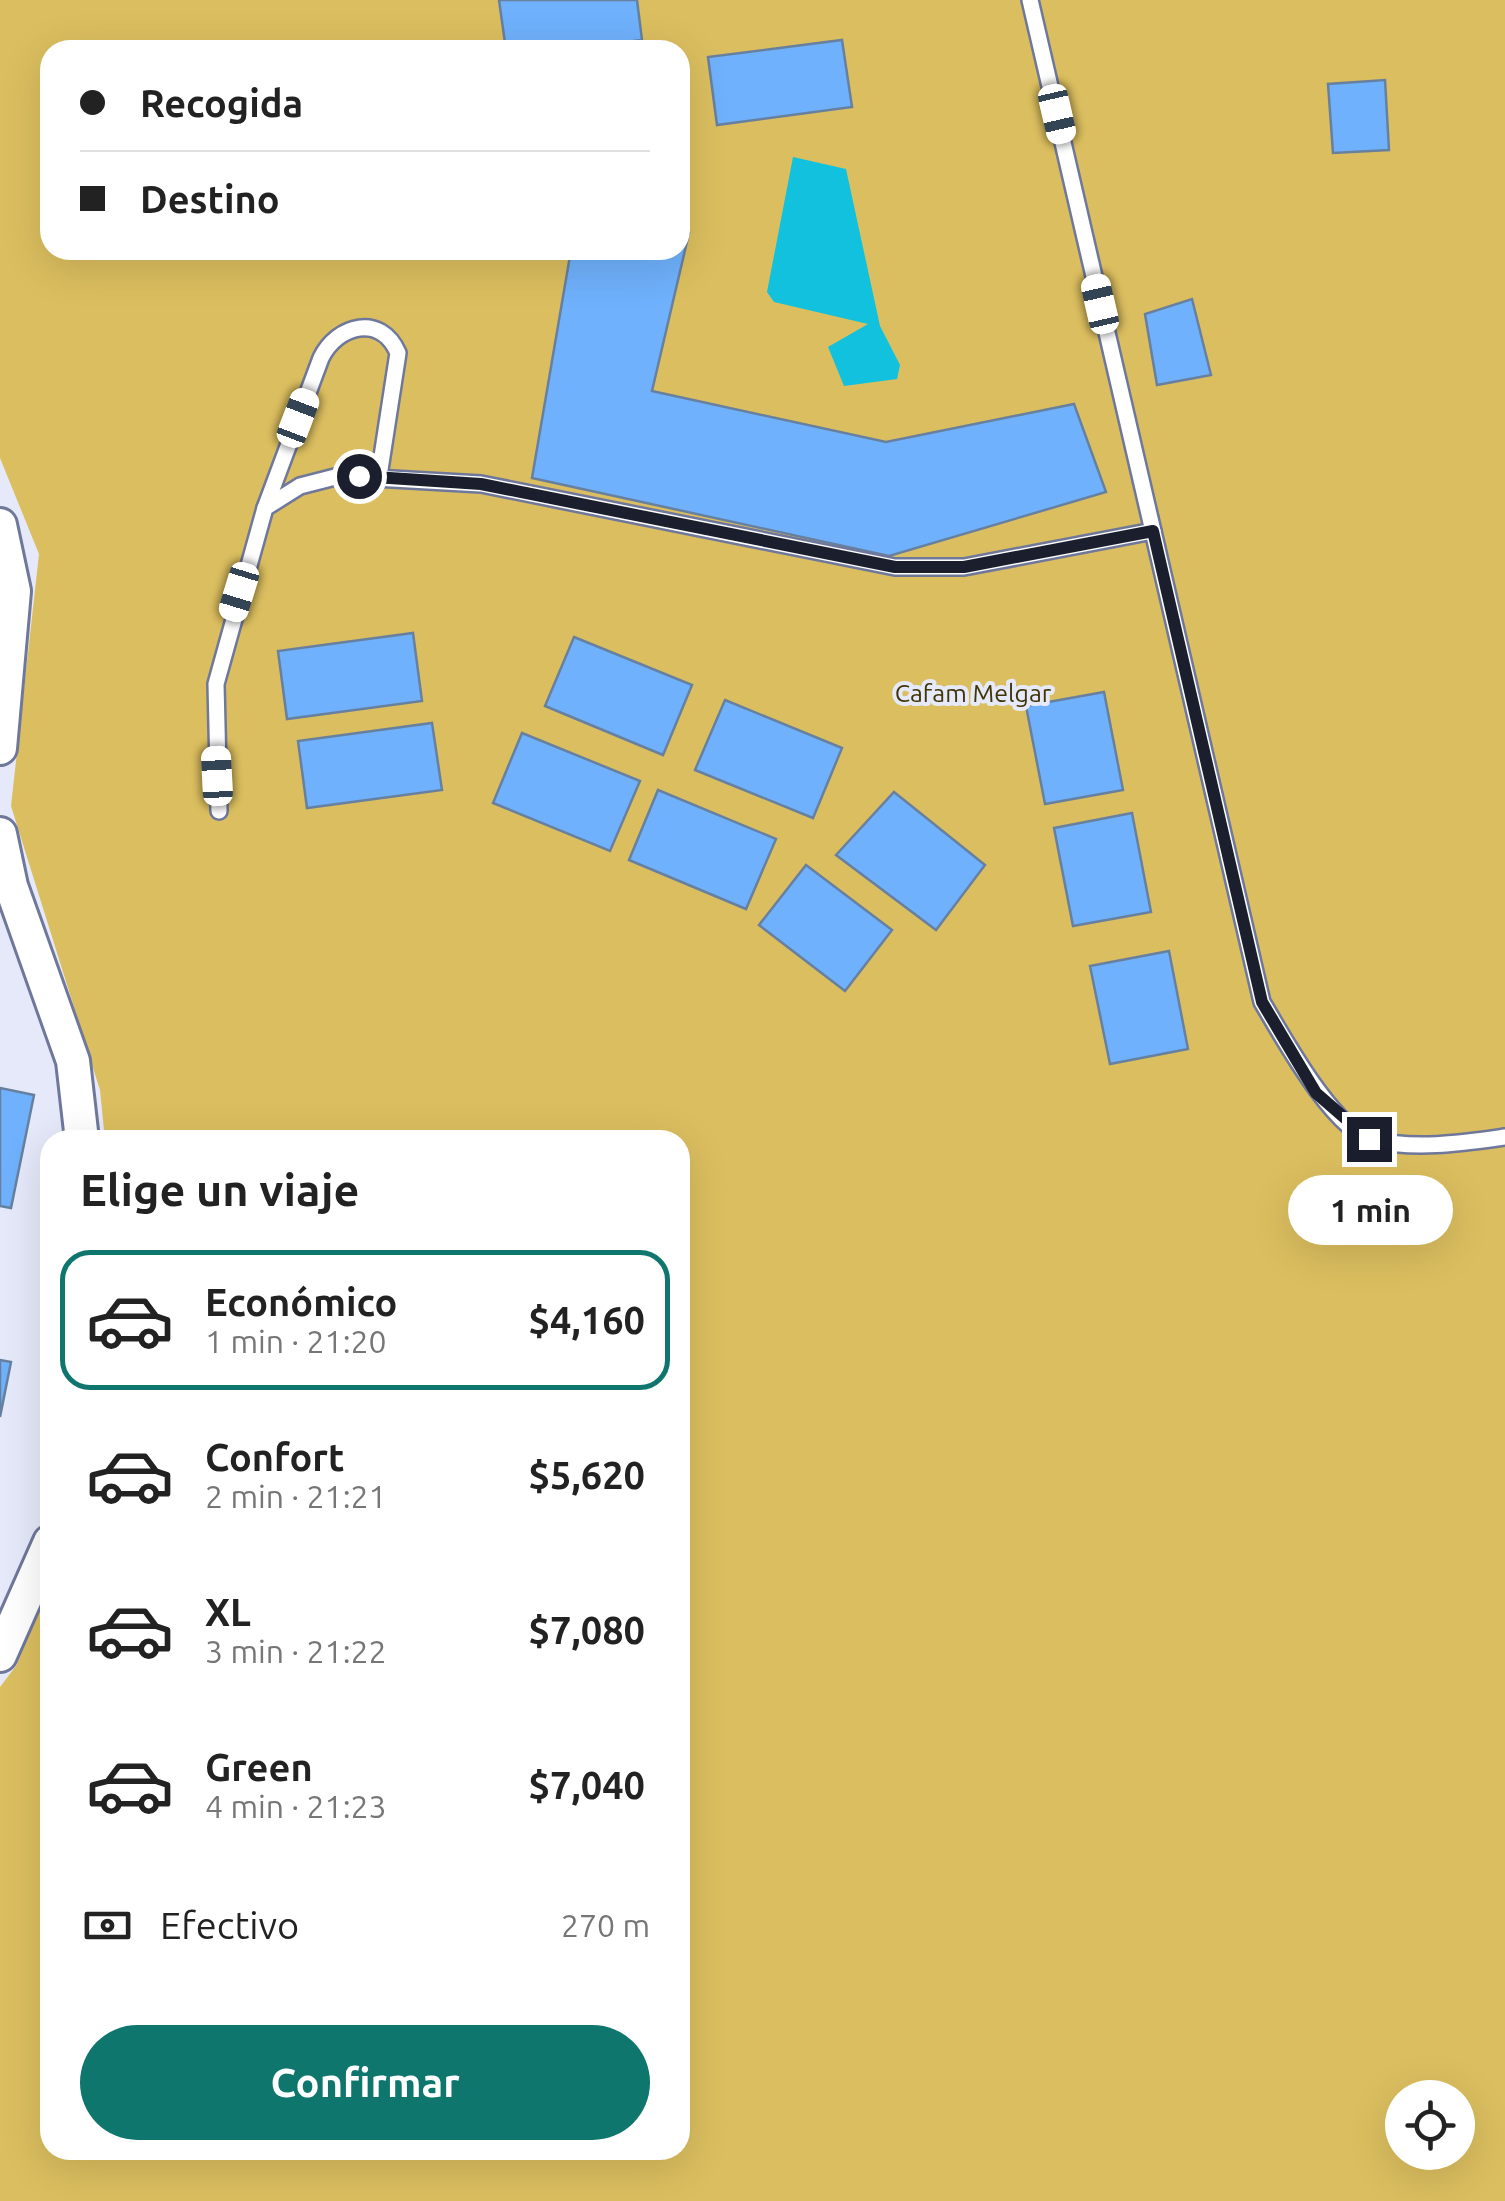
<!DOCTYPE html>
<html lang="es">
<meta charset="utf-8">
<style>
:root{--surface:#fff;--page:#f6f6f6;--text:#222;--muted:#767676;--line:#e0e0e0;--accent:#0f766e}
body{margin:0;font-family:Ubuntu,sans-serif;background:var(--page);color:var(--text);height:100vh;display:flex;flex-direction:column;font-size:38px;white-space:nowrap}
*{box-sizing:border-box;margin:0}
p{font-size:32px;color:var(--muted)}
.icon{flex:none;width:55px;height:55px;fill:none;stroke:currentColor;stroke-width:2;stroke-linecap:round;stroke-linejoin:round}
.map{position:relative;flex:1;overflow:hidden}
.sheet{position:absolute;left:40px;top:1130px;width:650px;height:1030px;display:flex;flex-direction:column;background:var(--surface);border-radius:30px;box-shadow:0 10px 40px #0002}
.sheet>*{flex:none}
.guide{position:absolute;left:40px;top:40px;width:650px;height:220px;border-radius:30px;box-shadow:0 10px 40px #0002;display:grid;align-content:center;height:220px;padding:0 40px;background:var(--surface)}
.tools{position:absolute;left:1385px;top:2080px;display:grid;gap:20px}
.tools a{display:grid;place-items:center;width:90px;height:90px;border-radius:50%;background:var(--surface);box-shadow:0 10px 40px #0002;font-size:50px}
.end{position:absolute;width:45px;height:45px;margin:-22px;border:12px solid #1b1e2c;background:#fff;box-shadow:0 0 0 5px #fff}
.from{border-radius:50%}
.bubble{position:absolute;height:70px;border-radius:35px;background:var(--surface);box-shadow:0 10px 40px #0002;font-size:32px;font-weight:700;line-height:70px;text-align:center}
.car{position:absolute;width:30px;height:60px;margin:-30px -15px;border-radius:12px;box-shadow:0 0 8px 2px #0007;background:linear-gradient(#fff 24%,#345 0 40%,#fff 0 76%,#345 0 86%,#fff 0)}
.guide b{display:flex;align-items:center;gap:35px;height:95px;font-size:38px}
.guide b+b{border-top:2px solid var(--line)}
.guide i{width:25px;height:25px;background:var(--text)}
ul{padding:0;list-style:none}
li{display:flex;align-items:center;gap:30px;height:140px;margin:0 20px 15px;padding:0 20px;border:5px solid transparent;border-radius:30px}
li div{flex:1}
li b{display:block;font-size:38px}
li em{font-style:normal;font-weight:700}
li.current{border-color:var(--accent)}
li>.icon{width:90px;height:90px;stroke-width:1.5}
h2{padding:0 40px;font-size:45px;line-height:120px}
.pay{display:flex;align-items:center;gap:25px;height:110px;padding:0 40px;font-size:38px}
.pay p{margin-inline-start:auto}
.action{display:flex;gap:20px;margin-top:auto;padding:20px 40px}
.action a{flex:1;height:115px;border-radius:60px;background:var(--accent);color:#fff;font-size:40px;font-weight:700;line-height:115px;text-align:center}
.map>svg:first-child{display:block}
</style>
<div class="map">
<svg width="1505" height="2201" viewBox="0 0 1505 2201">
<rect width="100%" height="100%" fill="#e5e9f9"/>
<path fill="#dbbe5f" fill-rule="evenodd" d="M0,0H1505V2201H0V1687L16,1666L50,1586V2150H680V1140H105L100,1090L11,806L39,554L0,458ZM50,50H680V250H50ZM1402,2098H1458V2152H1402Z"/>
<polygon fill="#12c1dd" points="793,157 846,169 880,326 900,365 897,379 844,386 828,347 868,324 774,302 767,292"/>
<g fill="#6fb1fc" stroke="#67809f" stroke-width="2.5">
<polygon points="499,0 637,0 642,40 563,50 506,50"/>
<polygon points="842,40 852,107 717,125 708,57"/>
<polygon points="1385,80 1389,150 1333,153 1328,84"/>
<polygon points="680,231 689,233 652,391 886,442 1074,404 1106,492 889,556 532,478 571,250 680,250"/>
<polygon points="1192,299 1211,375 1157,385 1145,314"/>
<polygon points="413,633 422,701 287,719 278,651"/>
<polygon points="574,637 692,685 663,755 545,706"/>
<polygon points="1104,692 1123,790 1045,804 1026,706"/>
<polygon points="725,700 842,748 813,818 695,770"/>
<polygon points="432,723 442,790 307,808 298,741"/>
<polygon points="522,733 640,781 610,851 493,803"/>
<polygon points="658,790 776,839 746,909 629,860"/>
<polygon points="894,792 985,865 936,930 836,855"/>
<polygon points="1132,813 1151,912 1073,926 1054,828"/>
<polygon points="806,865 892,930 845,991 759,925"/>
<polygon points="1169,951 1188,1049 1110,1064 1090,966"/>
<polygon points="0,1088 34,1095 11,1208 0,1206"/>
<polygon points="0,1360 11,1362 0,1417"/>
</g>
<g fill="none" stroke-linecap="round" stroke-linejoin="round">
<defs>
<g id="lane">
<path d="M1030,0L1262,1002C1283,1037 1333,1130 1373,1140C1416,1150 1462,1143 1505,1137"/>
<path d="M265,508L321,358C337,325 381,313 398,353L379,476"/>
<polyline points="219,811 216,684 265,508 300,486 339,476 481,484 895,567 964,567 1153,531"/>
</g>
<g id="street">
<polyline points="0,525 14,591 0,748"/>
<polyline points="0,834 11,886 73,1061 82,1140"/>
<polyline points="0,1655 50,1542"/>
</g>
</defs>
<use href="#lane" stroke="#6f789b" stroke-width="20"/>
<use href="#street" stroke="#6f789b" stroke-width="38"/>
<use href="#lane" stroke="#fff" stroke-width="15"/>
<use href="#street" stroke="#fff" stroke-width="32"/>
</g>
<g fill="none" stroke-linecap="round" stroke-linejoin="round">
<polyline stroke="#1b1e2c" stroke-width="12" points="359,476 481,484 895,567 964,567 1153,531 1262,1002 1316,1093 1369,1139"/>
</g>
<g text-anchor="middle" dominant-baseline="central" stroke-width="8" stroke-linejoin="round" paint-order="stroke">
<g font-size="25" fill="#413405" stroke="#e5e9f9">
<text x="973" y="693">Cafam Melgar</text>
</g>
</g>
</svg>
<div class="tools">
<a><svg class="icon" aria-label="locate" viewBox="0 0 24 24"><circle cx="12" cy="12" r="6"/><path d="M12 2v4M12 18v4M2 12h4M18 12h4"/></svg></a>
</div>
<i class="end from" style="left:359px;top:476px"></i>
<i class="end" style="left:1369px;top:1139px"></i>
<div class="bubble" style="left:1288px;top:1175px;width:165px">1 min</div>
<i class="car" style="left:1057px;top:114px;rotate:167deg"></i>
<i class="car" style="left:1100px;top:304px;rotate:347deg"></i>
<i class="car" style="left:298px;top:418px;rotate:21deg"></i>
<i class="car" style="left:239px;top:592px;rotate:197deg"></i>
<i class="car" style="left:217px;top:776px;rotate:357deg"></i>
<div class="guide">
<b><i class="from"></i>Recogida</b>
<b><i></i>Destino</b>
</div>
<section class="sheet">
<h2>Elige un viaje</h2>
<ul>
<li class="current"><svg class="icon" aria-label="car" viewBox="0 0 24 24"><path d="M5 17H2v-5l4-1 3-4h7l3 4 3 1v5h-3M9 17h6M6 11h13"/><circle cx="7" cy="17" r="2"/><circle cx="17" cy="17" r="2"/></svg><div><b>Económico</b><p>1 min · 21:20</p></div><em>$4,160</em></li>
<li><svg class="icon" aria-label="car" viewBox="0 0 24 24"><path d="M5 17H2v-5l4-1 3-4h7l3 4 3 1v5h-3M9 17h6M6 11h13"/><circle cx="7" cy="17" r="2"/><circle cx="17" cy="17" r="2"/></svg><div><b>Confort</b><p>2 min · 21:21</p></div><em>$5,620</em></li>
<li><svg class="icon" aria-label="car" viewBox="0 0 24 24"><path d="M5 17H2v-5l4-1 3-4h7l3 4 3 1v5h-3M9 17h6M6 11h13"/><circle cx="7" cy="17" r="2"/><circle cx="17" cy="17" r="2"/></svg><div><b>XL</b><p>3 min · 21:22</p></div><em>$7,080</em></li>
<li><svg class="icon" aria-label="car" viewBox="0 0 24 24"><path d="M5 17H2v-5l4-1 3-4h7l3 4 3 1v5h-3M9 17h6M6 11h13"/><circle cx="7" cy="17" r="2"/><circle cx="17" cy="17" r="2"/></svg><div><b>Green</b><p>4 min · 21:23</p></div><em>$7,040</em></li>
</ul>
<div class="pay"><svg class="icon" aria-label="cash" viewBox="0 0 24 24"><path d="M3 7h18v10H3z"/><circle cx="12" cy="12" r="2"/></svg>Efectivo<p>270 m</p></div>
<div class="action"><a>Confirmar</a></div>
</section>
</div>
